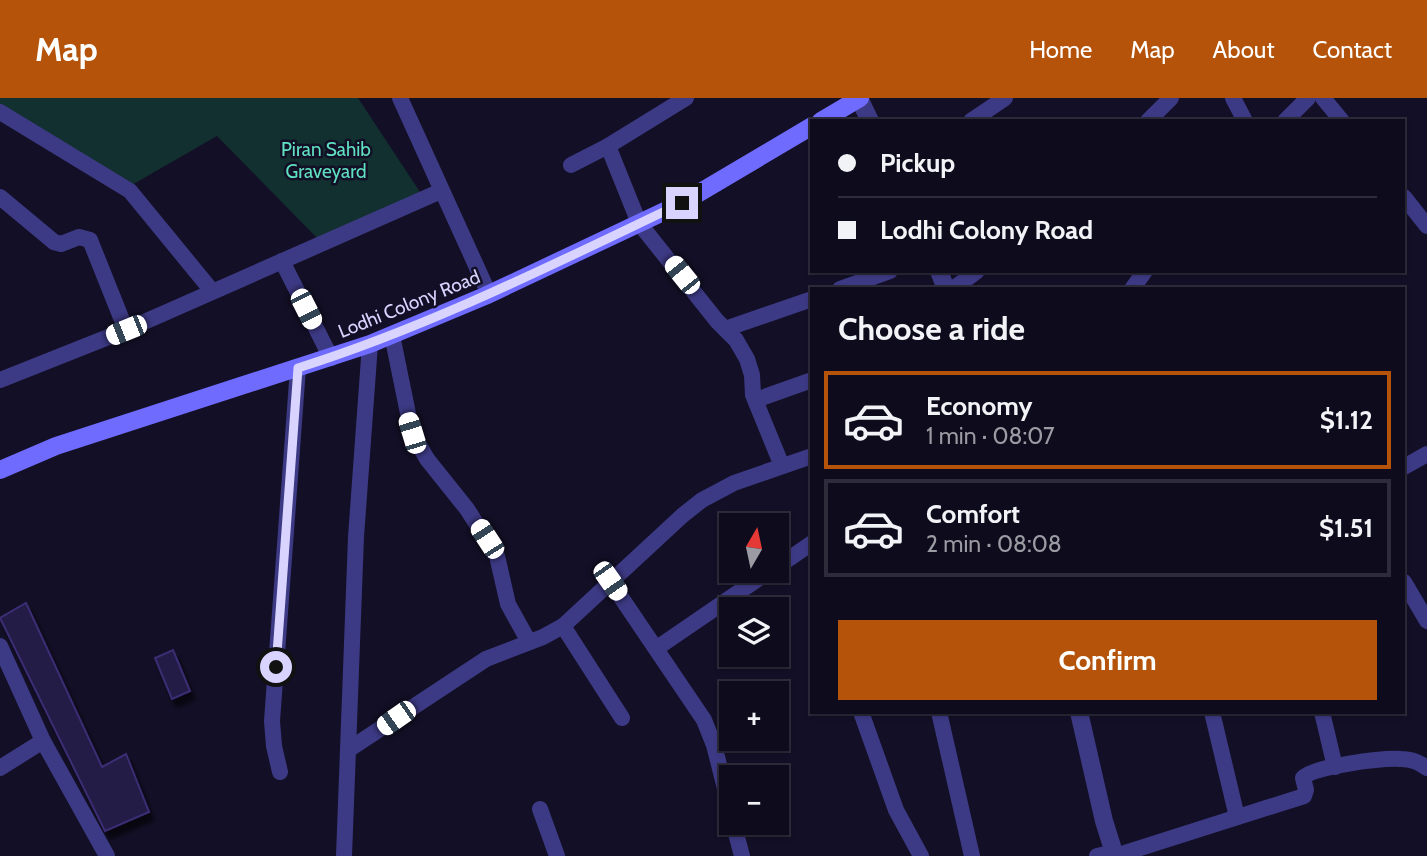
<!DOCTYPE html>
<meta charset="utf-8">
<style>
:root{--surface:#0e0b1c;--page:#1c1929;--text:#f1f3f6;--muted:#9b9ba3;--line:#2e2b3b;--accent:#b45309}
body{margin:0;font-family:Cabin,sans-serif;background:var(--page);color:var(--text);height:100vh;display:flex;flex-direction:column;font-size:26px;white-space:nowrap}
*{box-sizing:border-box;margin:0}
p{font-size:23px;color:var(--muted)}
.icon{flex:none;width:38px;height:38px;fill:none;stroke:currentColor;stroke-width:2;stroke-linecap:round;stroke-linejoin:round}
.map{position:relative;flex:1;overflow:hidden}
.drawer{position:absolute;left:810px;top:189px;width:595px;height:427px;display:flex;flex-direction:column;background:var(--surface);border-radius:0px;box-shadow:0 2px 5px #0004,0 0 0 2px var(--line)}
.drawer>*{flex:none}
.banner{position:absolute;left:810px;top:21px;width:595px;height:154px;border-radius:0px;box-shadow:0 2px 5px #0004,0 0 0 2px var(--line);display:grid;align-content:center;height:154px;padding:0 28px;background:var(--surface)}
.needle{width:46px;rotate:9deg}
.controls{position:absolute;left:719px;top:415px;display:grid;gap:14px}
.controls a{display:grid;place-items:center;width:70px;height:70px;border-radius:0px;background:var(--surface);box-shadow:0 2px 5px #0004,0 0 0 2px var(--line);font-size:35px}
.end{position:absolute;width:32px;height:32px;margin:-16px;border:9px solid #d9d4ff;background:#111;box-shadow:0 0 0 4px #111}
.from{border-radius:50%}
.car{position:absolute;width:21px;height:42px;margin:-21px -10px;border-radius:9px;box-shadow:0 0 5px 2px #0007;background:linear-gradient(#fff 24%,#345 0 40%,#fff 0 76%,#345 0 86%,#fff 0)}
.banner b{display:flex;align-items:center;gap:24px;height:66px;font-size:26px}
.banner b+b{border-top:2px solid var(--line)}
.banner i{width:18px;height:18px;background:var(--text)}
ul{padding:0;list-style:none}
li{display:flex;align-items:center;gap:21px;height:98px;margin:0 14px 10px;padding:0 14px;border:4px solid var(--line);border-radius:0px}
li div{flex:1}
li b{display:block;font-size:26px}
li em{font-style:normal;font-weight:700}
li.selected{border-color:var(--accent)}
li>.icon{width:63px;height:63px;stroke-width:1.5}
h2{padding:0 28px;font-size:32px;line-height:84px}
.action{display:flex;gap:14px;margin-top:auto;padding:14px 28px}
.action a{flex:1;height:80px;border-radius:0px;background:var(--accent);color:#fff;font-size:28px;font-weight:700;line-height:80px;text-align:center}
header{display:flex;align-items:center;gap:42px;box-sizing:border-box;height:98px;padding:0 35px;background:var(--accent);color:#fff}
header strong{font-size:33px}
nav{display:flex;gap:38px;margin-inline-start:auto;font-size:24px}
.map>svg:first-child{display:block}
</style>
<header>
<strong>Map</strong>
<nav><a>Home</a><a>Map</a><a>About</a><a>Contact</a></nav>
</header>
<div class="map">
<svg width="1427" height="758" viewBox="0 0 1427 758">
<defs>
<filter id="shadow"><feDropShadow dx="4.5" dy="8" stdDeviation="2" flood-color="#0009"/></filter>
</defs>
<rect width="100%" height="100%" fill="#130f26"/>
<polygon fill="#12302f" points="0,0 358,0 422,97 319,142 217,38 130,88 0,19"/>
<g fill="#241b47" stroke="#3b2d73" stroke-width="2" filter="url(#shadow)">
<polygon points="26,505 102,669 126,656 149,714 105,733 0,520"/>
<polygon points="173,552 190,593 172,601 155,560"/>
</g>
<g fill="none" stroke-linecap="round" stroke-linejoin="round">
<g stroke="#3d3a85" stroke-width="16">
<polyline points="400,0 489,196"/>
<polyline points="1233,0 1245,23"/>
<polyline points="1323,0 1342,23"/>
<polyline points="0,14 130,93 212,193"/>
<polyline points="971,23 1005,0"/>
<polyline points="1148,23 1171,0"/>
<polyline points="1285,23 1308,0"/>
<polyline points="608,48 639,125 717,223 736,242 747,261 752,277 753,297 782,368"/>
<polyline points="571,67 608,48 686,0"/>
<polyline points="0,99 54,144 61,146 79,139 90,142 126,232"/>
<polyline points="1404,99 1427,128"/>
<polyline points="282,163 331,260"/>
<polyline points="840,191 890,173"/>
<polyline points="953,191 977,173"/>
<polyline points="1132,191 1145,173"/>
<polyline points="725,231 812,201"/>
<polyline points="392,237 412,335 427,361 467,411 497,458 508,506 529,544"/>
<polyline points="0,282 126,232 441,93"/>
<polyline points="756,302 812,282"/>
<polyline points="1404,369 1427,356"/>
<polyline points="777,469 812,445"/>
<polyline points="610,483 704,622 714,647 732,718"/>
<polyline points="1404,484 1427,523"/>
<polyline points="563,528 622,620"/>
<polyline points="0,548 43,643 107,758"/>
<polyline points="657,550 771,472"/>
<polyline points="861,614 896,712 921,758"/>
<polyline points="939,614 972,758"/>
<polyline points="1212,614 1237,719"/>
<polyline points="1322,614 1335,669"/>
<polyline points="348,652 486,561 543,539 563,528 683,417 702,402 734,385 812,358"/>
<polyline points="0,670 43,643"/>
<polyline points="280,674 274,648 272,623 298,270"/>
<polyline points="540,711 557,758"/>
<polyline points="733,724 742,758"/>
<polyline points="344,758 356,439 370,246"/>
<polyline points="1097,758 1114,754"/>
<path d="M1115,758L1304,698L1306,692L1303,680C1314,668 1382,660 1401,661C1410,661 1419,664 1427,670"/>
</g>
<g stroke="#3d3a85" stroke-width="18">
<polyline points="859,0 870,23"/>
<polyline points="939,173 946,191"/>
<polyline points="1079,614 1104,723 1115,758"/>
</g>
<g stroke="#6f6bff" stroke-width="18">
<polyline points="821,23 860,0"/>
<polyline points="0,372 56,348 370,246 485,198 682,105 812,28"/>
</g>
</g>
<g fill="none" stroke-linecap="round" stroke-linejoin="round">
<path stroke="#d9d4ff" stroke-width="9" d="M276,569L298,270C431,228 556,165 682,105"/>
</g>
<g text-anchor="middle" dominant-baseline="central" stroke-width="5" stroke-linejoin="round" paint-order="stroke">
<g font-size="19" fill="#5fe0c0" stroke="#130f26">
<text x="326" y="51">Piran Sahib<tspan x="326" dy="22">Graveyard</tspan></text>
</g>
<g font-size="19" fill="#d9d4ff" stroke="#130f26">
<text transform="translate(409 206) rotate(-22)">Lodhi Colony Road</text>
</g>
</g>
</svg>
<div class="controls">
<a><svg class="needle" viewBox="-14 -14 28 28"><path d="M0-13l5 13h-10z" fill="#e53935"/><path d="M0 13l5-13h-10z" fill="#9b9ba3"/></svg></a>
<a><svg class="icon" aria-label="layers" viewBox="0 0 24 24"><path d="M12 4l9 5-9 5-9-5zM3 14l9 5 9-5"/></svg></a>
<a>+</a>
<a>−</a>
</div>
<i class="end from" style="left:276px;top:569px"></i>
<i class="end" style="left:682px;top:105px"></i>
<i class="car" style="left:682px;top:177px;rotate:321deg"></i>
<i class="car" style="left:306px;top:211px;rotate:153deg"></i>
<i class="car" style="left:126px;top:232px;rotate:248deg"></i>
<i class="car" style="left:412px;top:335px;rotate:343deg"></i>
<i class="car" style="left:487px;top:441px;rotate:327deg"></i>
<i class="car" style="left:610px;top:483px;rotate:145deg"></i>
<i class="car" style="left:396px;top:620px;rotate:235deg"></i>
<div class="banner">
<b><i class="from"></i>Pickup</b>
<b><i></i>Lodhi Colony Road</b>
</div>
<section class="drawer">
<h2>Choose a ride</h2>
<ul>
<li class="selected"><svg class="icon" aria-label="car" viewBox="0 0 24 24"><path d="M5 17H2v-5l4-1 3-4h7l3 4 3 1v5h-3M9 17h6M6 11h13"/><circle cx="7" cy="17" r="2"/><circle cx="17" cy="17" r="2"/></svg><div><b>Economy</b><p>1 min · 08:07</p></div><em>$1.12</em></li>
<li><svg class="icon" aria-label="car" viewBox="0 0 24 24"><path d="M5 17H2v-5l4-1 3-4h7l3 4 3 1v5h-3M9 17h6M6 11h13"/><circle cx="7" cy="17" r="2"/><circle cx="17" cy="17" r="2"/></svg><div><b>Comfort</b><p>2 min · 08:08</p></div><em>$1.51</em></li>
</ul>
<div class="action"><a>Confirm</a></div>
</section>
</div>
